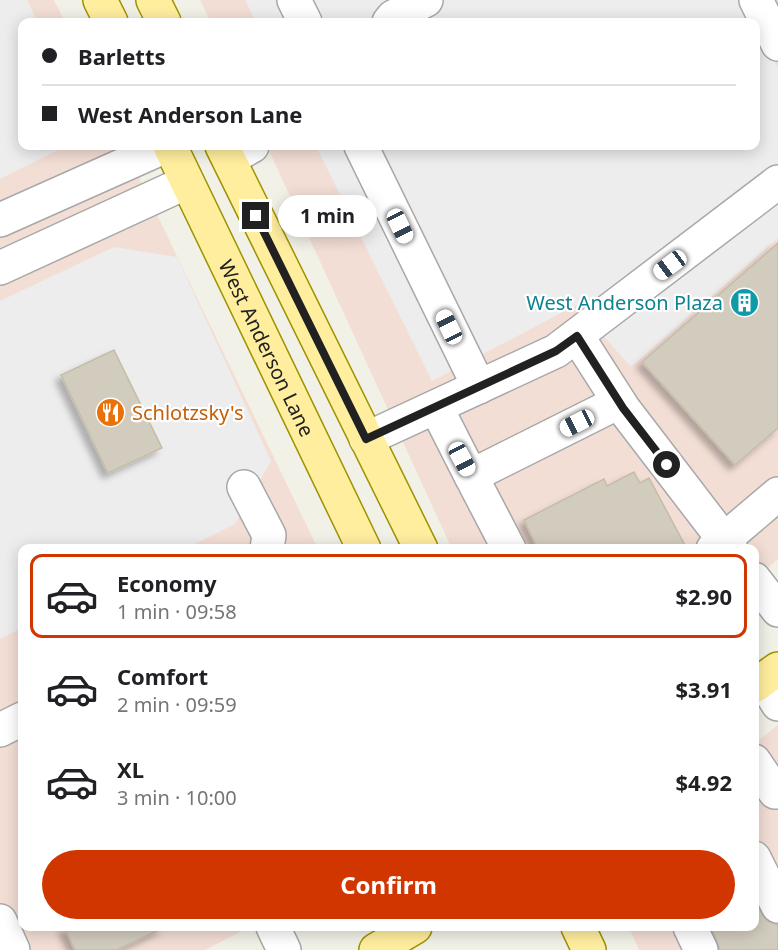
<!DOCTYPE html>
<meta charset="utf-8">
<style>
:root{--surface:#fff;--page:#f2f2f2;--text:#202124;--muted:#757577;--line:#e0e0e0;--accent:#d13600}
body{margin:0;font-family:"Noto Sans",sans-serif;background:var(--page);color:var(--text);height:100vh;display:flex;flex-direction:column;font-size:22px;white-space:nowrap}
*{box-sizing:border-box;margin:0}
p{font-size:20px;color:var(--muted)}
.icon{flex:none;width:33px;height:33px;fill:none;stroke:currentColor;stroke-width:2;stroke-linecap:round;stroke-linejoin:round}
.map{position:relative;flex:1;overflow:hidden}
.sheet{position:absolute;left:18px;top:544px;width:741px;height:387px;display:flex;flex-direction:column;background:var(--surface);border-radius:12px;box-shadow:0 3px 15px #0003}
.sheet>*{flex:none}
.hud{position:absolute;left:18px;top:18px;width:742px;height:132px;border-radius:12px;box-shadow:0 3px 15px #0003;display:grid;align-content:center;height:132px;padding:0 24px;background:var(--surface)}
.end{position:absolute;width:27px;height:27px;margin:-14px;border:8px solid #212121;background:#fff;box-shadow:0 0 0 3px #fff}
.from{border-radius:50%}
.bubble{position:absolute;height:42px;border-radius:21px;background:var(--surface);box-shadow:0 3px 15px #0003;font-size:20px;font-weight:700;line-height:42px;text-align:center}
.car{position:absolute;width:18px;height:36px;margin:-18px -9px;border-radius:8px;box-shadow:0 0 4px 2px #0007;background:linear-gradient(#fff 24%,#345 0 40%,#fff 0 76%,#345 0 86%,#fff 0)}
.hud b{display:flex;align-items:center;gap:21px;height:57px;font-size:22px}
.hud b+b{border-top:2px solid var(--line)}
.hud i{width:15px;height:15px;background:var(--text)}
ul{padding:10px 0 0;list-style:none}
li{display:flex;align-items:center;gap:18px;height:84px;margin:0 12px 9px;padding:0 12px;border:3px solid transparent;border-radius:12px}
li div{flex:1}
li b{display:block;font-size:22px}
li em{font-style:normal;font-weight:700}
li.selected{border-color:var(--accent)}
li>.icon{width:54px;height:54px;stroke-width:1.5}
.action{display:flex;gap:12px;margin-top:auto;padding:12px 24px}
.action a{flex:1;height:69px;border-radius:36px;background:var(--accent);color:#fff;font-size:24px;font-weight:700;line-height:69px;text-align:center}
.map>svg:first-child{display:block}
</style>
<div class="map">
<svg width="778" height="950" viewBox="0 0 778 950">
<defs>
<filter id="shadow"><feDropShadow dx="-5.5" dy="5.5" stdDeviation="3" flood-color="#0004"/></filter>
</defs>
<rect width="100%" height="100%" fill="#f2f1e7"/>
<g fill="#f3ded5">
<polygon points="0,0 54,0 65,22 22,22 22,146 124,146 318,549 22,549 22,927 250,927 205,950 0,950"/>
<polygon points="200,0 778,0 778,559 755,579 754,549 452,549 267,146 756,146 756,22 211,22"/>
<polygon points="778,725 778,950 639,950 629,927 754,927 755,743"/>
</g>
<g fill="#ededed">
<polygon points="0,0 27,0 38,22 22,22 22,146 66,146 0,179"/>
<polygon points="245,0 743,0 754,22 256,22"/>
<polygon points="756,26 778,68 778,238 631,367 576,305 432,381 316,146 756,146"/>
<polygon points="114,247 177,257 271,461 235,524 185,549 22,549 22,628 0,639 0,301"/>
</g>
<g fill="#d2ccbf" stroke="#c5bca8" stroke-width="1.5" filter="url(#shadow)">
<polygon points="778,243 778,428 735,465 642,362"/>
<polygon points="114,350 162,448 108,473 61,375"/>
<polygon points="634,472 640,483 649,478 687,549 538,549 524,520 604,479 607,486"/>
<polygon points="754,901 767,921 778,925 778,950 720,950 711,927 754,927"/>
<polygon points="64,927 165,927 117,950 75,950"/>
</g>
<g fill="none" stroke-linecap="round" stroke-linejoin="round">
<defs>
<g id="minor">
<polyline points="294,0 305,22"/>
<polyline points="756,0 778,44"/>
<polyline points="389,22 393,17 426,0"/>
<polyline points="361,146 479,387"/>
<polyline points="229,159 252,146"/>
<polyline points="0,220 166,146"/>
<polyline points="0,268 187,182"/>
<polyline points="577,336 623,408 731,549"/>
<polyline points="436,407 471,476 619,402"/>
<polyline points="366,439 556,351 778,182"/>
<polyline points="471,476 509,549"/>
<polyline points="244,487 269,535 267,549"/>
<polyline points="713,549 778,494"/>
<polyline points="754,579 778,610"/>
<polyline points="763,680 778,704"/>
<polyline points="0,730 22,719"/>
<polyline points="754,761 775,792"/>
<polyline points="754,858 778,906"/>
<polyline points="0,921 13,950"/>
<polyline points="273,927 284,950"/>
<polyline points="690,927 701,950"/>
</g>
<g id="major">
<polyline points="100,0 111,22"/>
<polyline points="153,0 164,22"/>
<path id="s1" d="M170,146L364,549"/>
<polyline points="222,146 421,549"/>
<polyline points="754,686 778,669"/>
<polyline points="578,927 589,950"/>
<polyline points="376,950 415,927"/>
</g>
</defs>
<use href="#minor" stroke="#a8a8a8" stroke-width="36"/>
<use href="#major" stroke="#9d9200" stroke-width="36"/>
<use href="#minor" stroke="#fff" stroke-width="33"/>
<use href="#major" stroke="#ffee9e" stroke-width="33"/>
</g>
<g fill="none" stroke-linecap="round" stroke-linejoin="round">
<polyline stroke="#212121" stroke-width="8" points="256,216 366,439 556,351 577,336 623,408 667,465"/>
</g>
<defs>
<symbol id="building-disc" viewBox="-11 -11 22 22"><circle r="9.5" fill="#0f9aa8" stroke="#fff"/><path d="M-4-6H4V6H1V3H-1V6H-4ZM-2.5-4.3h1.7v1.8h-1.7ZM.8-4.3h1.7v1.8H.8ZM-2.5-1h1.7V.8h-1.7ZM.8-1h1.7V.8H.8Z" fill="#fff"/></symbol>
<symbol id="restaurant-disc" viewBox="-11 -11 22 22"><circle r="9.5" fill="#e8710a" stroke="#fff"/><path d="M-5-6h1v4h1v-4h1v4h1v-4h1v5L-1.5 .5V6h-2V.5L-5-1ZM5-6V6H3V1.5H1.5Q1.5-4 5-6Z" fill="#fff"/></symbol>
</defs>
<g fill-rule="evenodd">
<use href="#building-disc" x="728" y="286" width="33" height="33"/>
<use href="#restaurant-disc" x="94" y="396" width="33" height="33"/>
</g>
<g text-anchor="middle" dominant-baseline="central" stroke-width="4.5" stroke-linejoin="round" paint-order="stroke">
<g font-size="20" fill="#0d838f" stroke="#fff" text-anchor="end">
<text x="723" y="302">West Anderson Plaza</text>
</g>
<g font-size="20" fill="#212121" stroke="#fff">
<text stroke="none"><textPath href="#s1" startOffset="224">West Anderson Lane</textPath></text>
</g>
<g font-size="20" fill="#c56008" stroke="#fff" text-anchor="start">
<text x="132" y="412">Schlotzsky's</text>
</g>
</g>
</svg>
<i class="end from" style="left:667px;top:465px"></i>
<i class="end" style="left:256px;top:216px"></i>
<div class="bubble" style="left:278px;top:195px;width:99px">1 min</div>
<i class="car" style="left:400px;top:226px;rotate:154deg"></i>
<i class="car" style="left:670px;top:265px;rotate:233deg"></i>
<i class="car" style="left:449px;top:327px;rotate:334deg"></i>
<i class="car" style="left:577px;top:423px;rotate:243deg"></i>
<i class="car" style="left:462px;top:459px;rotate:152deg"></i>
<div class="hud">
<b><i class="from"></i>Barletts</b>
<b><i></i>West Anderson Lane</b>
</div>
<section class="sheet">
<ul>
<li class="selected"><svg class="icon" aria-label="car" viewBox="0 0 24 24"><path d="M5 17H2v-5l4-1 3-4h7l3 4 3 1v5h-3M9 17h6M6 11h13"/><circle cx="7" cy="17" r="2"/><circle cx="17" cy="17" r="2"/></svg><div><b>Economy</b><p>1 min · 09:58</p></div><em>$2.90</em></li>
<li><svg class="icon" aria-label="car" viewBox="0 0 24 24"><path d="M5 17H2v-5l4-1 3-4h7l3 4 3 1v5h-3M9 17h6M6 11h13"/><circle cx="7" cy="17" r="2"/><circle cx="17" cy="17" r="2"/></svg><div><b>Comfort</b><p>2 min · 09:59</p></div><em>$3.91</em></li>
<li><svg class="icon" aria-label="car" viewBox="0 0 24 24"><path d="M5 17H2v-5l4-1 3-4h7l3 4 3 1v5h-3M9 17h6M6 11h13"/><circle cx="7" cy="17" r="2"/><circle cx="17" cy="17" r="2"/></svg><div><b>XL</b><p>3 min · 10:00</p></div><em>$4.92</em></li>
</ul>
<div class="action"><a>Confirm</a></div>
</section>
</div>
